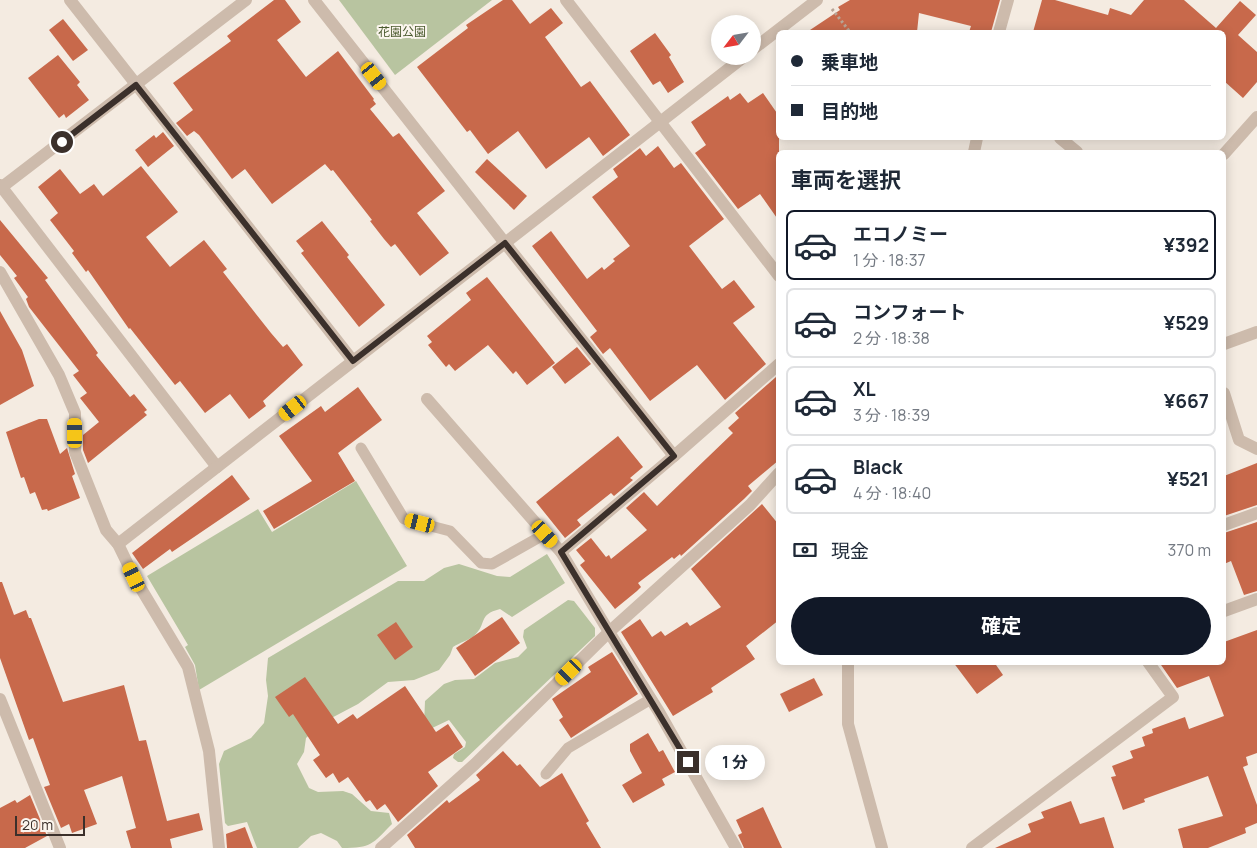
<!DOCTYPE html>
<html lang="ja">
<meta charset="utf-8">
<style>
:root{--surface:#fff;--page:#f2f2f3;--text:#1f2937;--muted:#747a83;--line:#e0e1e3;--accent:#111827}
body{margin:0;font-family:Manrope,"Noto Sans JP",sans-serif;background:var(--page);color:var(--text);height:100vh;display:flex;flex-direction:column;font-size:19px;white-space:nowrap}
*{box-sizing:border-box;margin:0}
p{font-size:16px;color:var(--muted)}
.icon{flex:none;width:28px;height:28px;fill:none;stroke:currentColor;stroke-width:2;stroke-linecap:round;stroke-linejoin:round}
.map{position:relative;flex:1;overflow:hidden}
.panel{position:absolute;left:776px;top:150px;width:450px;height:515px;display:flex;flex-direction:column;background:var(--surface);border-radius:8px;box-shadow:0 2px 12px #0003}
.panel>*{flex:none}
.hud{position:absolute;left:776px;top:30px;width:450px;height:110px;border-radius:8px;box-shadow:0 2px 12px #0003;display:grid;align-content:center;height:110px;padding:0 15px;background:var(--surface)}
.needle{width:32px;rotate:239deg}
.tools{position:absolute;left:711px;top:15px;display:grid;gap:10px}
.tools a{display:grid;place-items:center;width:50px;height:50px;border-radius:50%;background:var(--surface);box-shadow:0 2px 12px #0003;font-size:25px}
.scale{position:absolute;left:15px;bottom:12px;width:70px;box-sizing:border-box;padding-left:5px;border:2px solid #3b302b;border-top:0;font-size:14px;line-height:18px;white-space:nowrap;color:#3b302b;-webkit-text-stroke:4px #fbf5ee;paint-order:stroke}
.end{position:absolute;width:22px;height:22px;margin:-11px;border:6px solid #3b302b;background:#fff;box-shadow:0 0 0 2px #fff}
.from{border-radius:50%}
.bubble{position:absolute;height:35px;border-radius:18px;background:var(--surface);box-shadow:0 2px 12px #0003;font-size:16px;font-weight:700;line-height:35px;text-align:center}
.car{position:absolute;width:15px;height:30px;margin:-15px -8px;border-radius:6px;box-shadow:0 0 4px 1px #0007;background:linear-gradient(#f5c518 24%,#345 0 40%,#f5c518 0 76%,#345 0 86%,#f5c518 0)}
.hud b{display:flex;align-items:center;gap:18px;height:48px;font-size:19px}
.hud b+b{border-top:1px solid var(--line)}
.hud i{width:12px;height:12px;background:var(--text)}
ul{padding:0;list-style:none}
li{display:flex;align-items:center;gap:15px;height:70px;margin:0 10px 8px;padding:0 5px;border:2px solid var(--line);border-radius:8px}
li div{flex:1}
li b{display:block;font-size:19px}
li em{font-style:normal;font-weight:700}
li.on{border-color:var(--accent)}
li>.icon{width:45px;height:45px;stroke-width:1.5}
h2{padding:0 15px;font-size:22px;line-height:60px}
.pay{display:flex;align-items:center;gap:12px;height:55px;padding:0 15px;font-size:19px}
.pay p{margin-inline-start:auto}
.button{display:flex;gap:10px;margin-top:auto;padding:10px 15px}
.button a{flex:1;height:58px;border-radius:30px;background:var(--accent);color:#fff;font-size:20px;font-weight:700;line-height:58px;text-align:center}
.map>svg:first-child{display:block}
</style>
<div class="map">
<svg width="1257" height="848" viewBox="0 0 1257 848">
<rect width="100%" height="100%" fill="#f4ebe1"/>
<g fill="#b8c4a0">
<polygon points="339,0 492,0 395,75"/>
<polygon points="356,481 407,566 199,690 195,665 185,647 188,645 147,576 258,509 272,532"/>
<path d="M547,554L565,583L512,617L500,609C477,615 488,623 474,636C469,640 459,643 453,647L450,655L439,670L414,680L388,682L358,704L322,723L306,738L304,752L297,764L309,788L318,792L343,791L352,794L371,811L389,813L392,824C372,844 372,848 342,848L337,841L321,833L311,836L298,848H257L247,822L228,826L225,823L219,764L224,751L251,738L264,723L268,696L266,680L268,658L398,581H424L444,568L459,564L497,576L510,577Z"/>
<polygon points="568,600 574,601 595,628 595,636 462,762 458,762 453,758 454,754 465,747 466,742 449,720 428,730 424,725 425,701 444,684 455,680 474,679 495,663 518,657 527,648 523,637 524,630"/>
</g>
<g fill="#c8694b">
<polygon points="274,0 285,0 301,22 277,40 306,77 338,51 374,99 373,100 376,104 370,109 393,137 399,133 445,191 417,213 449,253 420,276 395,244 391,247 384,239 370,221 372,220 333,170 331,171 325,164 272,204 245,169 232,179 199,135 194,131 187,136 176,123 193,110 173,83 231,41 227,36"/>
<polygon points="503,0 512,0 530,24 551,8 563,23 545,37 581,87 590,81 630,135 603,156 589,137 546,169 518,131 488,154 470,130 467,132 417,67 468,28 466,25"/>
<polygon points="850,0 1000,0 991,32 969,32 971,26 919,13 917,32 807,32 840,10 838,7"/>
<polygon points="1042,0 1055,0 1108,15 1110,8 1131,15 1144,0 1184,0 1216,28 1240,1 1256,15 1238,35 1257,52 1257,82 1243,98 1224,81 1224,32 1033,32"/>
<polygon points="63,19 88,50 73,61 49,30"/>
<polygon points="655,33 671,55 669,57 684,82 668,93 660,81 653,85 630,51"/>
<polygon points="58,55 80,82 77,85 89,100 66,118 64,114 59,118 28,78"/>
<polygon points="740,93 748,103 763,93 779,116 779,221 760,194 738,209 695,153 706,145 691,122 728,96 730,100"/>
<polygon points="163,132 174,146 148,167 135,150 154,135 156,138"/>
<polygon points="658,146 674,168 681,163 724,219 689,246 722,289 734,280 755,307 733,323 766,364 725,400 697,365 650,401 610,348 603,354 590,337 597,331 532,246 551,231 587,279 602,267 604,270 615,261 613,259 630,246 592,197 618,177 613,169 640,148 646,156"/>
<polygon points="487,159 527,196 514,210 475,172"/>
<polygon points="141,166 178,212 146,237 170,267 204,240 227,269 223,272 271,333 283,347 287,344 303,365 263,401 266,406 249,419 230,394 205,413 180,381 175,385 130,328 129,329 88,270 86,272 72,253 74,251 50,220 58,213 38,187 60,169 80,194 94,184 103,196"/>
<polygon points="0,220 48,278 45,280 98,353 96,355 130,397 134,394 147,410 144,412 147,415 88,463 83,450 83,435 99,422 80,398 87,393 73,375 79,371 29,307 26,299 28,297 14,278 17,276 0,255"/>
<polygon points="322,221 349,255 347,257 385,305 359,327 301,253 304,251 296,241"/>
<polygon points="487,277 555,363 527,385 516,371 513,374 488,345 455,371 449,364 446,367 428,345 432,342 427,336 471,300 466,293"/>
<polygon points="0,311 22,350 34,386 0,405"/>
<polygon points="577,347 591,364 565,384 552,367"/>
<polygon points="776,377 779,380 779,460 748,486 752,491 744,499 681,556 680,554 674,559 672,557 638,583 641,587 637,591 615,609 580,565 585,561 576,550 591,538 606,557 609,555 611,559 647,530 626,508 644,492 657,506 733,433 728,428 739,418 735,413"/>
<polygon points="358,387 382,420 338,453 355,481 274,529 263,511 312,481 279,436 321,406 325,412"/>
<polygon points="39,419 47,419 60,454 67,448 75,474 72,476 80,498 48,511 47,509 42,510 35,492 30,494 24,477 21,478 6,432"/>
<polygon points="618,436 643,467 630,478 633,480 614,496 611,493 577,520 581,525 565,538 536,502"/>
<polygon points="1257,463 1257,505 1224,516 1224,476"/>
<polygon points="232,475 250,499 172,552 170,549 143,569 132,553"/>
<polygon points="762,504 779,525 779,620 746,646 755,659 711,688 713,692 673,716 621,632 640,619 652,637 661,631 665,636 687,622 690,626 721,607 691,569"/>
<polygon points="1257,522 1257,591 1244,595 1231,561 1224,564 1224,533"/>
<polygon points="0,582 2,582 14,615 26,610 29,618 31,618 63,702 124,685 139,741 146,740 167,821 199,813 203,830 170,839 172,848 131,848 126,831 136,828 122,776 84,790 97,824 72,833 69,824 61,828 44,787 50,785 33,738 29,740 0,658"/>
<polygon points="502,617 520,643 475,676 456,648"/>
<polygon points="396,622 413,647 395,660 377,635"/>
<polygon points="1257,630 1257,753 1246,757 1248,765 1243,767 1257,805 1257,823 1245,828 1246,833 1208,848 1183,848 1178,829 1223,816 1208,776 1144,799 1145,802 1123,810 1111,777 1116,776 1112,766 1133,758 1130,751 1145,746 1142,737 1153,733 1152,729 1185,717 1189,729 1224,716 1209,676 1177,688 1159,662 1224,662 1224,642"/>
<polygon points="612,652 638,694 571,738 559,720 563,717 552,699 591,672 588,667"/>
<polygon points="953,662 994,662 1003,675 977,694"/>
<polygon points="305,677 338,724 353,714 357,719 405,686 436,732 448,724 463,747 428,772 438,786 398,822 385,804 377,810 370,800 366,802 348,777 339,783 333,773 326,778 313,760 320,755 293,714 289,717 275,697"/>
<polygon points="814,678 823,695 789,712 780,694"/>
<polygon points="648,733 659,752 663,750 675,772 662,779 665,785 633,803 622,785 642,773 630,751 630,744"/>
<polygon points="503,751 517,766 520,764 540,787 562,773 589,821 586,823 601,848 415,848 407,835 447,800 449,803 480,780 476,775"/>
<polygon points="30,795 47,836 25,848 0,848 0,808 15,800 17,803"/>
<polygon points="1071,801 1080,824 1104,817 1114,848 995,848 1031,832 1028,824 1044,818 1041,812"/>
<polygon points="763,807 782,848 744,848 738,835 742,833 736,820"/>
<polygon points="245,827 253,848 227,848 226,834"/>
</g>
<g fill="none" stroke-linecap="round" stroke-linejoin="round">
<polyline stroke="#b9a596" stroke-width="3" stroke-dasharray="2.5 2.5" stroke-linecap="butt" points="832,9 850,32"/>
<g stroke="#cdbbac" stroke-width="11">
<polyline points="361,448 404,519 450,531 481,563 492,564 545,534"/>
<polyline points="546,774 568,748 651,699"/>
</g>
<g stroke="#cdbbac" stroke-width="12">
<polyline points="70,0 353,361"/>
<polyline points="314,0 505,243 745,56"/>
<polyline points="566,0 779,276"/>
<polyline points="999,32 1008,0"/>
<polyline points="752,50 817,0"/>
<polyline points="1060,138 1077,152"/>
<polyline points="974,152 977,138"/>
<polyline points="0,185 217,467 505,243 674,456 779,364"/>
<polyline points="2,187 246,0"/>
<polyline points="0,272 59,375 75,413 75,452 106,530 118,544 134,577 188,667 209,751 219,848"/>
<polyline points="1224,344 1257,332"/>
<polyline points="1224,393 1239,440 1257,449"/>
<polyline points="1224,525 1257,513"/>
<polyline points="118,544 217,467"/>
<polyline points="561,552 674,456"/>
<polyline points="1224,611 1257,599"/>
<polyline points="0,699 60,848"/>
<polyline points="381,848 475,764 609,632 561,552 427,399"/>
<polyline points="736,848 659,712 609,632 750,505 779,473"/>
<polyline points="972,848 1173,697 1148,662"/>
</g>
<g stroke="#cdbbac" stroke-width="12">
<polyline points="1224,154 1257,117"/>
<polyline points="848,662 848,724 882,848"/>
</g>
</g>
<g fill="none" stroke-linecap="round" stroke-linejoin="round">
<polyline stroke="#3b302b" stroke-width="6" points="62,142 136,85 353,361 505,243 674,456 561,552 688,762"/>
</g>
<g text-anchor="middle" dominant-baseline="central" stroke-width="4" stroke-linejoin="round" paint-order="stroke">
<g font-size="12" fill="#4a5a2e" stroke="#fbf5ee">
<text x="402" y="31">花園公園</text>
</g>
</g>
</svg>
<div class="tools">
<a><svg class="needle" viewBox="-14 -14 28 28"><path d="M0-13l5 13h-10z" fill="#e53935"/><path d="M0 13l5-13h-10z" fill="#747a83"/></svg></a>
</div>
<div class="scale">20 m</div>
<i class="end from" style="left:62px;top:142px"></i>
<i class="end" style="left:688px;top:762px"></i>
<div class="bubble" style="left:705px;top:745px;width:60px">1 分</div>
<i class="car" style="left:374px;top:76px;rotate:142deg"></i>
<i class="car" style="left:293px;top:408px;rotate:232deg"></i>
<i class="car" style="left:75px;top:433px;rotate:0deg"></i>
<i class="car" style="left:420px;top:523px;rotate:284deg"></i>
<i class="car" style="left:545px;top:534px;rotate:138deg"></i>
<i class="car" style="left:134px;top:577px;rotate:335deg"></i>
<i class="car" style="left:569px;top:672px;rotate:225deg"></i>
<div class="hud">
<b><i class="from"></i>乗車地</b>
<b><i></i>目的地</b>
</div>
<section class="panel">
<h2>車両を選択</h2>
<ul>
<li class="on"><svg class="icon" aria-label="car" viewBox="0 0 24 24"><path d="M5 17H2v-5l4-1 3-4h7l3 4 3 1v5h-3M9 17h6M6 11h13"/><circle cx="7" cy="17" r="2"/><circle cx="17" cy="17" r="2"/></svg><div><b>エコノミー</b><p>1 分 · 18:37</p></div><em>¥392</em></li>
<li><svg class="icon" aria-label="car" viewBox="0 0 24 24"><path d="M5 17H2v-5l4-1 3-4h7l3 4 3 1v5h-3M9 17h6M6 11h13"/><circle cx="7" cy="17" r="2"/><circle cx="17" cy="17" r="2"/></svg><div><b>コンフォート</b><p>2 分 · 18:38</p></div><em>¥529</em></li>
<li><svg class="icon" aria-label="car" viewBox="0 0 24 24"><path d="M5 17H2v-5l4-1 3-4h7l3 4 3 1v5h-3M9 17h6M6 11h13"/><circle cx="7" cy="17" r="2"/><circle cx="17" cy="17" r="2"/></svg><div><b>XL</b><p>3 分 · 18:39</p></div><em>¥667</em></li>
<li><svg class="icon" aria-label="car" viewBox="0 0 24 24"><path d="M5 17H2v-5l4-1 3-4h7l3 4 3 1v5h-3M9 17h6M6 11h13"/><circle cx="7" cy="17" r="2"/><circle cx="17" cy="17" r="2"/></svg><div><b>Black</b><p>4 分 · 18:40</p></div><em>¥521</em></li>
</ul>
<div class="pay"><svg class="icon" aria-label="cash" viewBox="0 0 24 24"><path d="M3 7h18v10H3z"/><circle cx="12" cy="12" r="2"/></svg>現金<p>370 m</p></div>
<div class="button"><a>確定</a></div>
</section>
</div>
